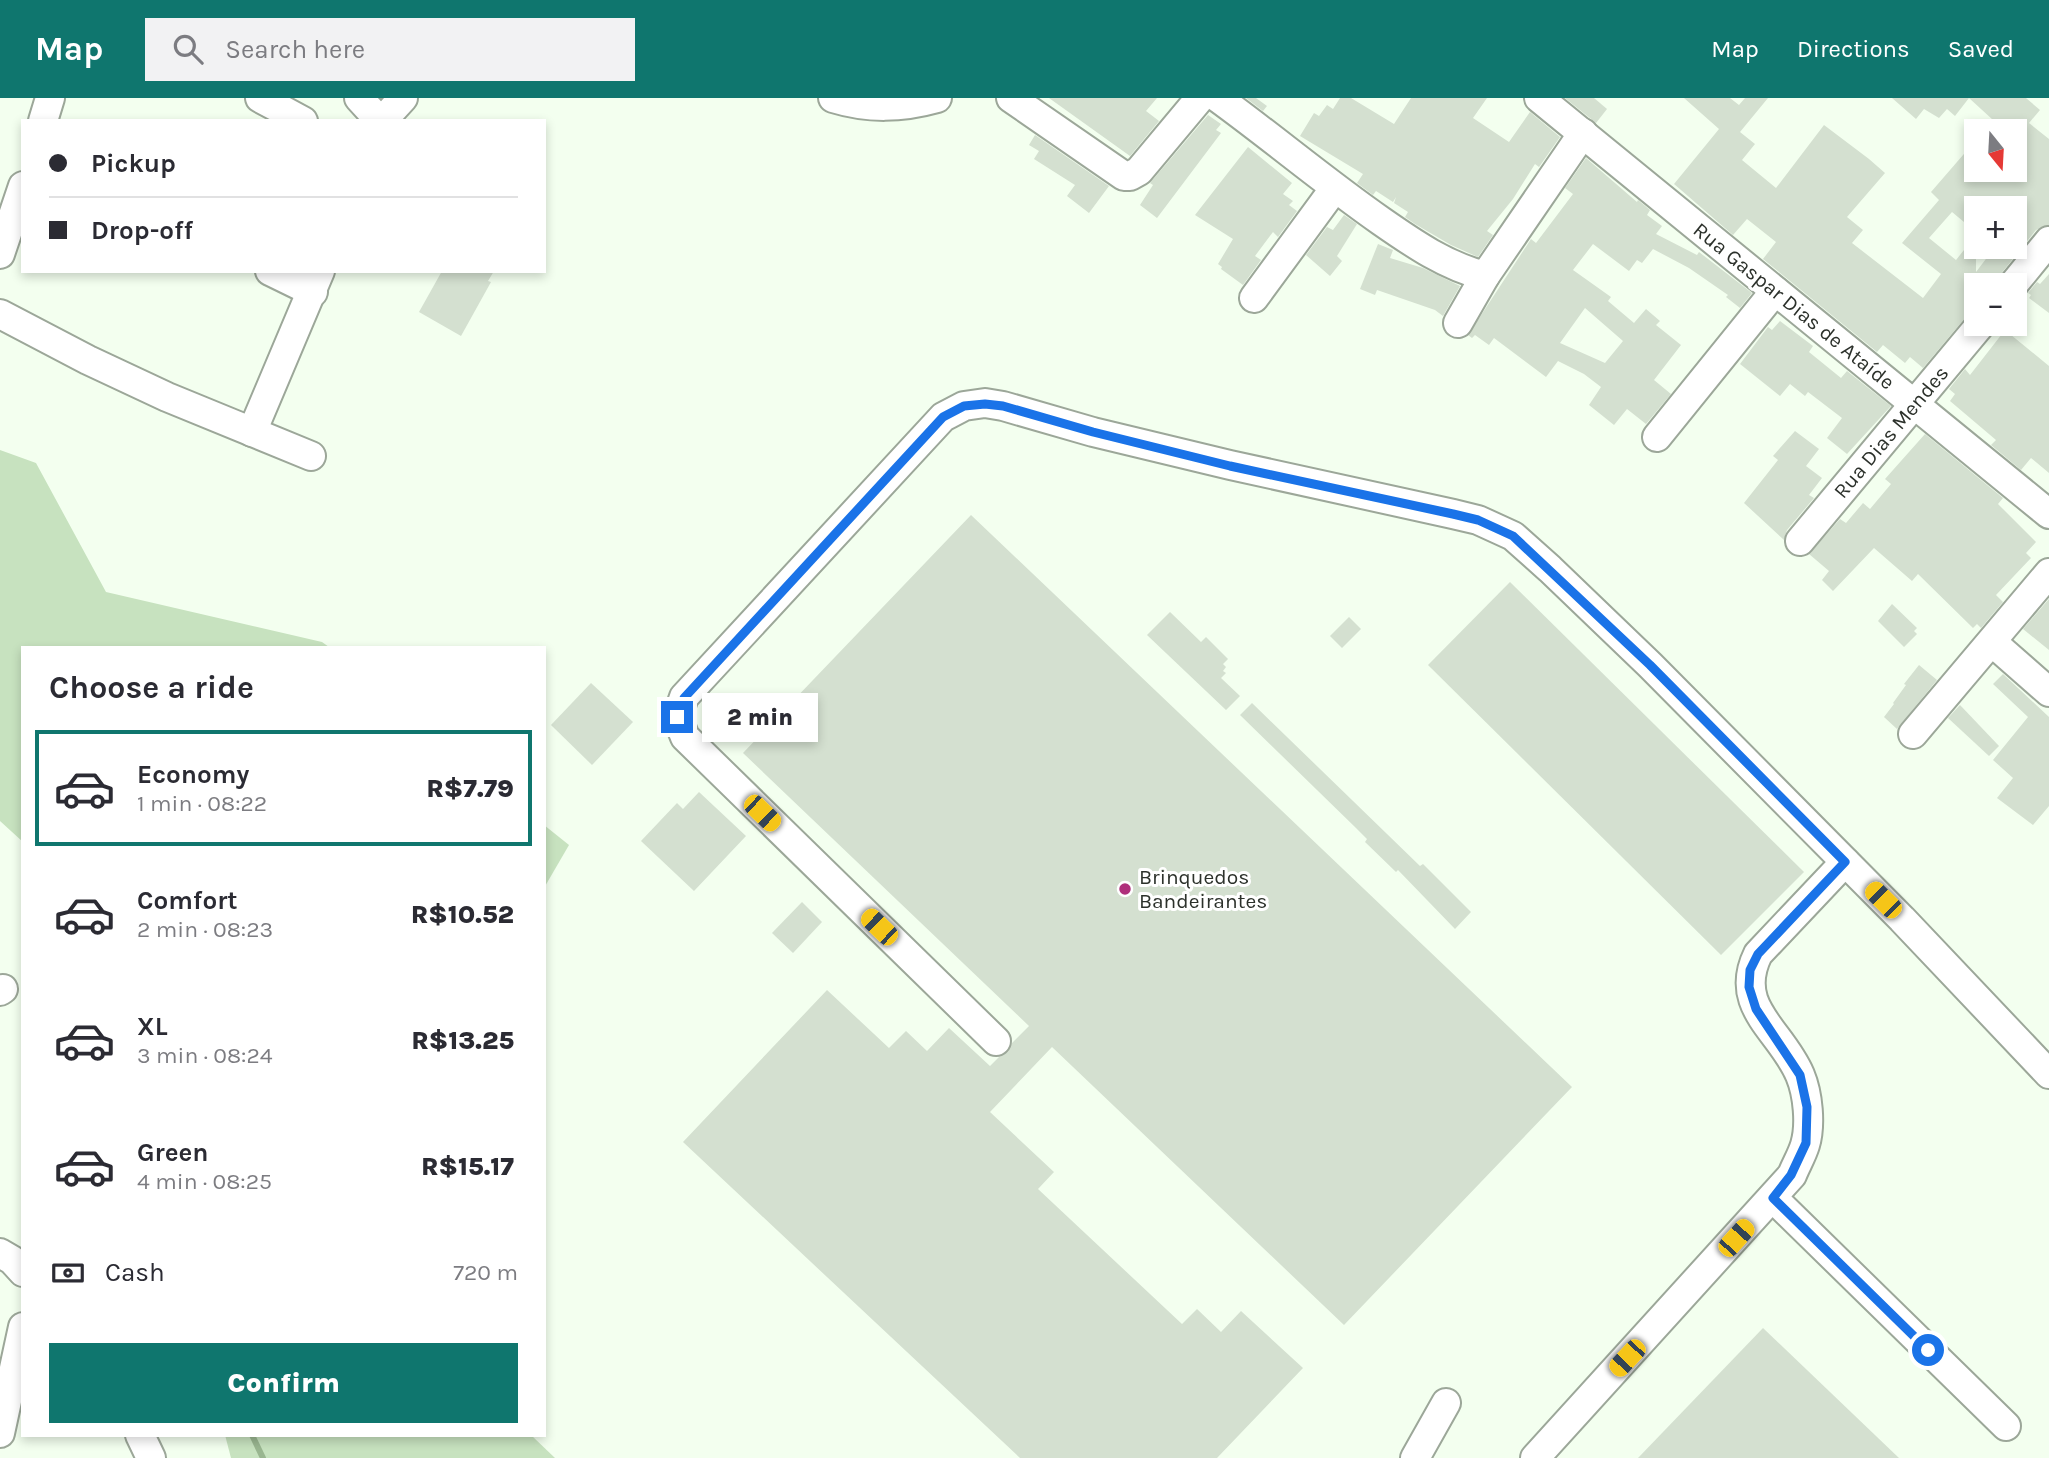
<!DOCTYPE html>
<meta charset="utf-8">
<style>
:root{--surface:#fff;--page:#f2f2f3;--text:#2b2b33;--muted:#7c7c81;--line:#e1e1e2;--accent:#0f766e}
body{margin:0;font-family:Karla,sans-serif;background:var(--page);color:var(--text);height:100vh;display:flex;flex-direction:column;font-size:26px;white-space:nowrap}
*{box-sizing:border-box;margin:0}
p{font-size:23px;color:var(--muted)}
.icon{flex:none;width:38px;height:38px;fill:none;stroke:currentColor;stroke-width:2;stroke-linecap:round;stroke-linejoin:round}
.map{position:relative;flex:1;overflow:hidden}
.drawer{position:absolute;left:21px;top:548px;width:525px;height:791px;display:flex;flex-direction:column;background:var(--surface);border-radius:0px;box-shadow:0 4px 10px #0003}
.drawer>*{flex:none}
.hud{position:absolute;left:21px;top:21px;width:525px;height:154px;border-radius:0px;box-shadow:0 4px 10px #0003;display:grid;align-content:center;height:154px;padding:0 28px;background:var(--surface)}
.needle{width:46px;rotate:162deg}
.buttons{position:absolute;left:1964px;top:21px;display:grid;gap:14px}
.buttons a{display:grid;place-items:center;width:63px;height:63px;border-radius:0px;background:var(--surface);box-shadow:0 4px 10px #0003;font-size:35px}
.end{position:absolute;width:32px;height:32px;margin:-16px;border:9px solid #1a73e8;background:#fff;box-shadow:0 0 0 4px #fff}
.from{border-radius:50%}
.bubble{position:absolute;height:49px;border-radius:0px;background:var(--surface);box-shadow:0 4px 10px #0003;font-size:23px;font-weight:800;line-height:49px;text-align:center}
.car{position:absolute;width:21px;height:42px;margin:-21px -10px;border-radius:9px;box-shadow:0 0 5px 2px #0007;background:linear-gradient(#f5c518 24%,#345 0 40%,#f5c518 0 76%,#345 0 86%,#f5c518 0)}
.hud b{display:flex;align-items:center;gap:24px;height:66px;font-size:26px}
.hud b+b{border-top:2px solid var(--line)}
.hud i{width:18px;height:18px;background:var(--text)}
ul{padding:0;list-style:none}
li{display:flex;align-items:center;gap:21px;height:116px;margin:0 14px 10px;padding:0 14px;border:4px solid transparent;border-radius:0px}
li div{flex:1}
li b{display:block;font-size:26px}
li em{font-style:normal;font-weight:800}
li.selected{border-color:var(--accent)}
li>.icon{width:63px;height:63px;stroke-width:1.5}
h2{padding:0 28px;font-size:32px;line-height:84px}
.pay{display:flex;align-items:center;gap:18px;height:77px;padding:0 28px;font-size:26px}
.pay p{margin-inline-start:auto}
.cta{display:flex;gap:14px;margin-top:auto;padding:14px 28px}
.cta a{flex:1;height:80px;border-radius:0px;background:var(--accent);color:#fff;font-size:28px;font-weight:800;line-height:80px;text-align:center}
header{display:flex;align-items:center;gap:42px;box-sizing:border-box;height:98px;padding:0 35px;background:var(--accent);color:#fff}
header strong{font-size:33px}
nav{display:flex;gap:38px;margin-inline-start:auto;font-size:24px}
.search{width:490px;height:63px;background:var(--page);display:flex;align-items:center;gap:18px;box-sizing:border-box;padding:0 24px;border-radius:0px;color:var(--muted);font-size:26px}
.map>svg:first-child{display:block}
</style>
<header>
<strong>Map</strong>
<div class="search"><svg class="icon" aria-label="search" viewBox="0 0 24 24"><circle cx="10" cy="10" r="6"/><path d="M15 15l6 6"/></svg>Search here</div>
<nav><a>Map</a><a>Directions</a><a>Saved</a></nav>
</header>
<div class="map">
<svg width="2049" height="1360" viewBox="0 0 2049 1360">
<rect width="100%" height="100%" fill="#f3ffef"/>
<g fill="#c7e2bf">
<polygon points="0,352 36,365 106,494 322,544 329,549 23,550 23,744 0,723"/>
<polygon points="544,727 569,747 544,790"/>
<polygon points="225,1337 531,1337 555,1360 231,1360"/>
</g>
<g fill="none" stroke-linecap="round" stroke-linejoin="round">
<polyline stroke="#99b690" stroke-width="6" points="252,1337 263,1360"/>
</g>
<g fill="#d4e0d0" fill-rule="evenodd">
<polygon points="1049,0 1157,0 1146,13 1159,23 1130,58"/>
<polygon points="1246,0 1256,0 1267,8 1263,13"/>
<polygon points="1340,0 1351,0 1394,26 1411,0 1487,0 1473,20 1509,44 1530,14 1560,39 1539,69 1535,66 1513,101 1487,133 1493,137 1478,159 1451,147 1415,126 1405,119 1408,114 1394,105 1396,99 1393,104 1376,93 1373,97 1357,85 1363,76 1300,38 1314,15 1319,18 1327,7 1333,11"/>
<polygon points="1565,0 1594,0 1607,11 1596,25"/>
<path d="M1684,0H1730L1739,7L1745,0H1768L1740,34L1755,46L1742,62L1776,90L1824,27L1869,61L1885,75L1847,119L1863,132L1852,145L1923,200L1941,176L1902,145L1939,102L1931,94L1976,42V72H2014V33H1983L1993,22L1969,0L1955,18L1947,11L1939,20L1924,11L1916,21L1892,0H2026L2040,12L2029,25L2049,41V127L2036,132L1992,187H1976V207L1923,270L1910,259L1905,265L1883,247L1877,254L1763,161L1776,144L1747,121L1733,137L1674,86L1719,31ZM1976,110H2014V149H1995L1976,174V137L1956,162L1929,140L1952,114L1976,134Z"/>
<polygon points="1208,17 1221,26 1216,32 1221,35 1157,120 1140,107 1153,87 1150,85"/>
<polygon points="1035,37 1109,88 1089,115 1067,98 1075,87 1034,61 1039,53 1029,47"/>
<polygon points="1248,49 1292,85 1283,96 1293,103 1289,107 1297,113 1278,139 1273,134 1255,158 1261,162 1243,187 1221,171 1222,169 1218,166 1233,141 1195,117"/>
<path d="M1586,60L1637,104L1638,102L1650,112L1647,117L1662,128L1656,136L1697,157L1699,154L1752,195L1740,210L1726,199L1728,197L1689,170L1653,151L1642,165L1637,162L1629,173L1593,146L1573,172L1611,199L1608,203L1634,225L1646,211L1660,223L1656,227L1681,247L1654,282L1671,296L1646,326L1627,311L1614,327L1589,307L1601,289L1584,276L1558,263L1546,279L1494,240L1489,247L1475,237L1472,240L1468,237L1531,141L1536,145L1573,96L1565,90ZM1585,210L1623,243L1605,265L1560,245Z"/>
<polygon points="1344,117 1357,126 1337,158 1342,163 1330,178 1306,157 1327,129 1333,132"/>
<polygon points="1378,146 1393,152 1390,160 1423,170 1460,188 1443,218 1435,212 1377,192 1375,197 1360,191"/>
<polygon points="442,173 494,173 488,183 491,184 461,238 419,214"/>
<polygon points="2049,176 2049,215 2029,200 2031,197 2028,195 2037,184 2040,186"/>
<polygon points="1780,223 1813,248 1809,254 1841,280 1847,273 1891,308 1847,356 1827,340 1842,320 1808,294 1805,298 1790,286 1780,298 1740,266 1768,229 1772,232"/>
<polygon points="2005,232 2049,268 2049,375 2031,360 2021,372 1991,347 1996,342 1950,303 1955,296 1949,291 1965,271 1970,277"/>
<polygon points="1795,333 1819,351 1806,368 1822,380 1809,397 1814,400 1787,432 1784,442 1744,405 1778,362 1773,358"/>
<polygon points="1925,336 2003,400 1998,406 2036,444 2026,455 2031,460 1996,497 2003,504 1981,530 1977,526 1973,530 1918,476 1912,483 1874,450 1833,493 1822,482 1829,473 1809,456 1840,421 1846,425 1863,405 1870,411 1891,386 1885,381"/>
<polygon points="971,417 1572,989 1344,1227 1052,949 990,1014 1054,1074 1038,1091 1182,1226 1197,1211 1221,1234 1241,1213 1303,1270 1217,1360 1020,1360 683,1044 827,892 889,950 906,933 927,953 949,930 990,968 999,959 1008,954 1012,945 1029,928 743,655"/>
<polygon points="1510,484 1804,774 1721,857 1428,567"/>
<polygon points="2049,501 2049,552 2023,531"/>
<polygon points="1892,506 1917,530 1914,533 1917,536 1904,549 1878,523"/>
<polygon points="1170,514 1201,544 1206,539 1228,561 1223,566 1226,569 1223,573 1226,575 1221,580 1240,598 1226,612 1147,537"/>
<polygon points="1349,519 1361,531 1342,550 1330,538"/>
<polygon points="1919,567 1937,582 1897,631 1884,619 1894,606 1893,605 1906,587 1904,586"/>
<polygon points="2003,576 2049,619 2049,708 2033,727 1997,700 2013,680 1993,662 2028,619 1993,586"/>
<polygon points="591,585 633,624 592,667 551,627"/>
<polygon points="1252,605 1420,768 1423,766 1471,814 1455,831 1398,772 1396,774 1365,744 1367,741 1356,730 1240,617"/>
<polygon points="1960,607 1999,648 1989,658 1948,620"/>
<polygon points="699,694 746,738 694,793 641,743 677,705 683,711"/>
<polygon points="802,804 822,824 793,855 772,835"/>
<polygon points="1763,1230 1899,1360 1638,1360"/>
</g>
<g fill="none" stroke-linecap="round" stroke-linejoin="round">
<defs>
<g id="minor">
<polyline points="260,0 303,23"/>
<polyline points="359,0 380,23"/>
<path d="M833,0C869,11 901,10 937,0"/>
<polyline points="1011,0 1124,78 1130,78 1139,73 1200,0"/>
<path d="M1218,0C1273,40 1325,84 1381,123C1414,146 1446,168 1485,178"/>
<polyline points="1539,0 2049,416"/>
<polyline points="43,23 50,0"/>
<polyline points="382,23 403,0"/>
<polyline points="0,156 23,88"/>
<polyline points="270,173 313,194"/>
<polyline points="2013,187 2049,143"/>
<polyline points="1254,200 1334,91"/>
<polyline points="0,216 88,262 167,299 311,358"/>
<polyline points="1458,225 1485,178 1583,35"/>
<polyline points="252,334 320,173"/>
<polyline points="1657,339 1775,193"/>
<polyline points="1800,443 1981,226"/>
<polyline points="1992,544 2049,594"/>
<polyline points="1913,636 2049,475"/>
<polyline points="0,893 3,891"/>
<polyline points="996,943 685,639 677,619 684,599 943,319 964,308 985,305 1003,308 1093,334 1230,367 1453,416 1478,422 1513,438 1550,471 1650,567 1902,821 2049,976"/>
<polyline points="1773,1100 2006,1328"/>
<polyline points="0,1155 12,1162 23,1174"/>
<polyline points="0,1335 23,1229"/>
<polyline points="140,1337 151,1360"/>
<polyline points="1415,1360 1446,1305"/>
<path d="M1535,1360L1792,1077C1796,1067 1802,1057 1805,1047C1811,1027 1808,996 1800,977C1781,932 1732,909 1758,856L1845,764"/>
</g>
</defs>
<use href="#minor" stroke="#9ca799" stroke-width="32"/>
<use href="#minor" stroke="#fff" stroke-width="28"/>
</g>
<g fill="none" stroke-linecap="round" stroke-linejoin="round">
<polyline stroke="#1a73e8" stroke-width="9" points="677,619 684,600 943,319 964,308 985,306 1003,308 1093,334 1230,368 1453,416 1478,422 1513,438 1650,567 1845,764 1758,856 1750,872 1749,889 1756,911 1800,977 1807,1009 1806,1045 1791,1077 1773,1100 1928,1252"/>
</g>
<circle fill="#af2f7b" stroke="#fff" stroke-width="2.5" cx="1125" cy="791" r="7"/>
<g text-anchor="middle" dominant-baseline="central" stroke-width="6" stroke-linejoin="round" paint-order="stroke">
<g font-size="21" fill="#2c312b" stroke="#fff">
<text transform="translate(1794 208) rotate(39)">Rua Gaspar Dias de Ataíde</text>
<text transform="translate(1891 334) rotate(-50)">Rua Dias Mendes</text>
</g>
<g font-size="21" fill="#2c312b" stroke="#fff" text-anchor="start">
<text x="1139" y="779">Brinquedos<tspan x="1139" dy="24">Bandeirantes</tspan></text>
</g>
</g>
</svg>
<div class="buttons">
<a><svg class="needle" viewBox="-14 -14 28 28"><path d="M0-13l5 13h-10z" fill="#e53935"/><path d="M0 13l5-13h-10z" fill="#7c7c81"/></svg></a>
<a>+</a>
<a>−</a>
</div>
<i class="end from" style="left:1928px;top:1252px"></i>
<i class="end" style="left:677px;top:619px"></i>
<div class="bubble" style="left:702px;top:595px;width:116px">2 min</div>
<i class="car" style="left:762px;top:715px;rotate:134deg"></i>
<i class="car" style="left:1883px;top:802px;rotate:315deg"></i>
<i class="car" style="left:879px;top:829px;rotate:314deg"></i>
<i class="car" style="left:1736px;top:1140px;rotate:42deg"></i>
<i class="car" style="left:1627px;top:1260px;rotate:223deg"></i>
<div class="hud">
<b><i class="from"></i>Pickup</b>
<b><i></i>Drop-off</b>
</div>
<section class="drawer">
<h2>Choose a ride</h2>
<ul>
<li class="selected"><svg class="icon" aria-label="car" viewBox="0 0 24 24"><path d="M5 17H2v-5l4-1 3-4h7l3 4 3 1v5h-3M9 17h6M6 11h13"/><circle cx="7" cy="17" r="2"/><circle cx="17" cy="17" r="2"/></svg><div><b>Economy</b><p>1 min · 08:22</p></div><em>R$7.79</em></li>
<li><svg class="icon" aria-label="car" viewBox="0 0 24 24"><path d="M5 17H2v-5l4-1 3-4h7l3 4 3 1v5h-3M9 17h6M6 11h13"/><circle cx="7" cy="17" r="2"/><circle cx="17" cy="17" r="2"/></svg><div><b>Comfort</b><p>2 min · 08:23</p></div><em>R$10.52</em></li>
<li><svg class="icon" aria-label="car" viewBox="0 0 24 24"><path d="M5 17H2v-5l4-1 3-4h7l3 4 3 1v5h-3M9 17h6M6 11h13"/><circle cx="7" cy="17" r="2"/><circle cx="17" cy="17" r="2"/></svg><div><b>XL</b><p>3 min · 08:24</p></div><em>R$13.25</em></li>
<li><svg class="icon" aria-label="car" viewBox="0 0 24 24"><path d="M5 17H2v-5l4-1 3-4h7l3 4 3 1v5h-3M9 17h6M6 11h13"/><circle cx="7" cy="17" r="2"/><circle cx="17" cy="17" r="2"/></svg><div><b>Green</b><p>4 min · 08:25</p></div><em>R$15.17</em></li>
</ul>
<div class="pay"><svg class="icon" aria-label="cash" viewBox="0 0 24 24"><path d="M3 7h18v10H3z"/><circle cx="12" cy="12" r="2"/></svg>Cash<p>720 m</p></div>
<div class="cta"><a>Confirm</a></div>
</section>
</div>
